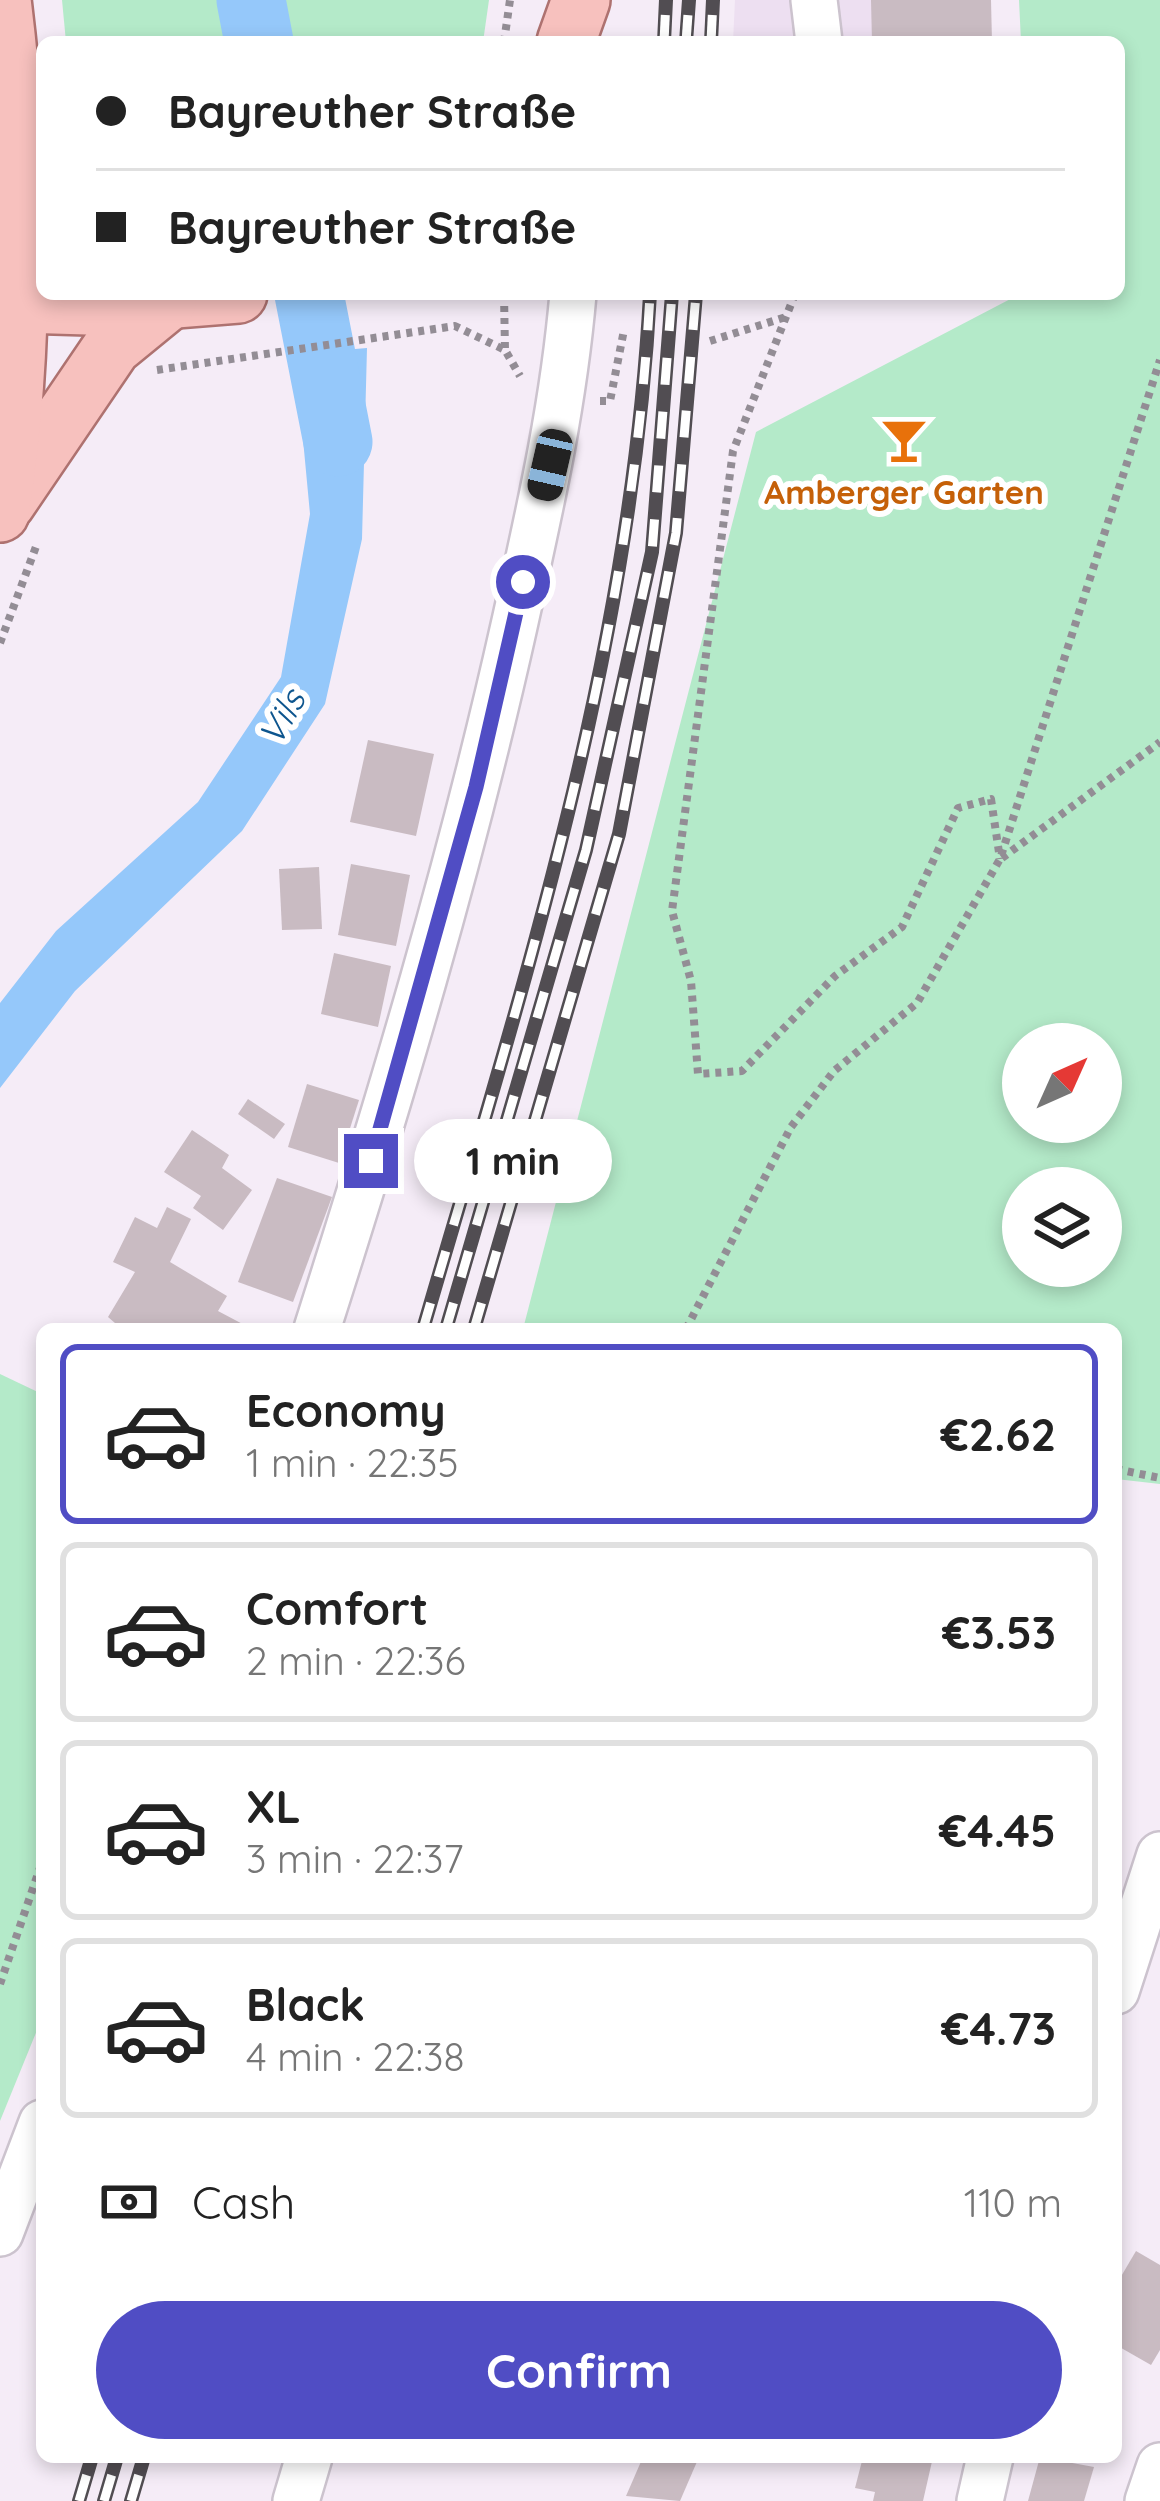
<!DOCTYPE html>
<meta charset="utf-8">
<style>
:root{--surface:#fff;--page:#f2f2f2;--text:#222;--muted:#767676;--line:#e0e0e0;--accent:#504dc4}
body{margin:0;font-family:Quicksand,sans-serif;background:var(--page);color:var(--text);height:100vh;display:flex;flex-direction:column;font-size:45px;white-space:nowrap}
*{box-sizing:border-box;margin:0}
p{font-size:39px;color:var(--muted)}
.icon{flex:none;width:66px;height:66px;fill:none;stroke:currentColor;stroke-width:2;stroke-linecap:round;stroke-linejoin:round}
.map{position:relative;flex:1;overflow:hidden}
.sheet{position:absolute;left:36px;top:1323px;width:1086px;height:1140px;display:flex;flex-direction:column;background:var(--surface);border-radius:18px;box-shadow:0 6px 18px #0003}
.sheet>*{flex:none}
.banner{position:absolute;left:36px;top:36px;width:1089px;height:264px;border-radius:18px;box-shadow:0 6px 18px #0003;display:grid;align-content:center;height:264px;padding:0 60px;background:var(--surface)}
.needle{width:78px;rotate:45deg}
.buttons{position:absolute;left:1002px;top:1023px;display:grid;gap:24px}
.buttons a{display:grid;place-items:center;width:120px;height:120px;border-radius:50%;background:var(--surface);box-shadow:0 6px 18px #0003;font-size:60px}
.end{position:absolute;width:54px;height:54px;margin:-27px;border:15px solid #504dc4;background:#fff;box-shadow:0 0 0 6px #fff}
.from{border-radius:50%}
.bubble{position:absolute;height:84px;border-radius:42px;background:var(--surface);box-shadow:0 6px 18px #0003;font-size:39px;font-weight:700;line-height:84px;text-align:center}
.car{position:absolute;width:36px;height:72px;margin:-36px -18px;border-radius:15px;box-shadow:0 0 9px 3px #0007;background:linear-gradient(#222 24%,#8ab4d8 0 40%,#222 0 76%,#8ab4d8 0 86%,#222 0)}
.banner b{display:flex;align-items:center;gap:42px;height:114px;font-size:45px}
.banner b+b{border-top:3px solid var(--line)}
.banner i{width:30px;height:30px;background:var(--text)}
ul{padding:21px 0 0;list-style:none}
li{display:flex;align-items:center;gap:36px;height:180px;margin:0 24px 18px;padding:0 36px;border:6px solid var(--line);border-radius:18px}
li div{flex:1}
li b{display:block;font-size:45px}
li em{font-style:normal;font-weight:700}
li.selected{border-color:var(--accent)}
li>.icon{width:108px;height:108px;stroke-width:1.5}
.pay{display:flex;align-items:center;gap:30px;height:132px;padding:0 60px;font-size:45px}
.pay p{margin-inline-start:auto}
.button{display:flex;gap:24px;margin-top:auto;padding:24px 60px}
.button a{flex:1;height:138px;border-radius:72px;background:var(--accent);color:#fff;font-size:48px;font-weight:700;line-height:138px;text-align:center}
.map>svg:first-child{display:block}
</style>
<div class="map">
<svg width="1160" height="2501" viewBox="0 0 1160 2501">
<rect width="100%" height="100%" fill="#f5ecf7"/>
<polygon fill="#eddff1" points="735,0 964,0 970,42 733,42"/>
<g fill="#b4eac9" fill-rule="evenodd">
<polygon points="62,0 489,0 483,42 66,42"/>
<path d="M1019,0H1160V1484L1116,1479V1329H523L756,432L1020,294H1119V42H1021ZM1101,1044V1122H1023V1044ZM1023,1188H1101V1266H1023Z"/>
<polygon points="0,1374 42,1394 42,2018 0,2121"/>
</g>
<polygon fill="#95c8fa" points="367,348 362,539 325,704 242,831 75,991 0,1088 0,1003 56,931 198,802 281,677 310,514 295,354"/>
<g fill="none" stroke-linecap="round" stroke-linejoin="round">
<g stroke="#95c8fa" stroke-width="69">
<polyline points="251,0 259,42"/>
<polyline points="309,294 338,442"/>
</g>
</g>
<g fill="#c9bbc2">
<polygon points="871,0 991,0 992,42 872,42"/>
<polygon points="368,740 434,754 416,836 350,822"/>
<polygon points="351,864 410,875 396,946 338,935"/>
<polygon points="319,867 322,929 282,930 279,869"/>
<polygon points="334,953 391,966 378,1027 321,1014"/>
<polygon points="307,1084 359,1100 339,1163 288,1147"/>
<polygon points="248,1099 285,1124 274,1139 238,1114"/>
<polygon points="192,1130 229,1155 222,1168 252,1190 223,1230 193,1208 201,1196 164,1172"/>
<polygon points="277,1178 332,1197 293,1302 238,1282"/>
<polygon points="167,1207 191,1219 170,1262 227,1296 218,1311 252,1329 122,1329 108,1317 135,1272 113,1262 135,1217 157,1228"/>
<polygon points="1136,2251 1160,2265 1160,2350 1151,2365 1116,2345 1116,2285"/>
<polygon points="643,2457 699,2457 680,2501 626,2496"/>
<polygon points="863,2457 933,2457 923,2501 873,2501 875,2492 855,2488"/>
<polygon points="1040,2457 1094,2467 1084,2501 1028,2501"/>
</g>
<g fill="none" stroke-linecap="round" stroke-linejoin="round">
<defs>
<g id="minor">
<polyline points="814,0 819,42"/>
<path d="M317,1329C391,1097 461,863 514,626C539,513 563,410 573,294"/>
<polyline points="1116,1991 1160,1855"/>
<polyline points="0,2233 42,2123"/>
<polyline points="296,2501 309,2457"/>
<polyline points="980,2501 990,2457"/>
<polyline points="1148,2501 1160,2466"/>
</g>
<g id="major">
<polyline points="566,42 581,0"/>
<polyline points="21,304 88,306 238,294"/>
<polyline points="6,503 112,347 167,302"/>
<path d="M0,513C27,343 23,171 2,0"/>
</g>
</defs>
<use href="#minor" stroke="#ccc3ce" stroke-width="50"/>
<use href="#major" stroke="#ae7270" stroke-width="62"/>
<g stroke="#938d95" stroke-width="8" stroke-dasharray="6 6" stroke-linecap="butt">
<polyline points="504,42 510,0"/>
<polyline points="504,294 505,350"/>
<polyline points="795,294 733,451 672,911 691,981 698,1074 742,1071 835,976 902,927 958,808 991,799 1000,859"/>
<polyline points="710,341 789,316"/>
<polyline points="157,370 455,326 505,350 520,376"/>
<polyline points="600,401 610,401 624,330"/>
<polyline points="0,643 37,544"/>
<polyline points="1002,858 1160,742"/>
<polyline points="686,1329 791,1127 834,1071 917,1003 1000,859 1160,360"/>
<polyline points="1116,1469 1160,1478"/>
<polyline points="0,1984 42,1862"/>
</g>
<use href="#minor" stroke="#fff" stroke-width="45"/>
<use href="#major" stroke="#f7c1be" stroke-width="57"/>
<defs>
<g id="rail">
<polyline points="664,42 666,0"/>
<polyline points="686,42 689,0"/>
<polyline points="711,42 713,0"/>
<path d="M423,1329C523,986 631,653 650,294"/>
<polyline points="446,1329 586,850 652,552 672,294"/>
<polyline points="474,1329 619,834 676,533 696,294"/>
<polyline points="79,2501 92,2457"/>
<polyline points="104,2501 117,2457"/>
<polyline points="131,2501 144,2457"/>
</g>
</defs>
<use href="#rail" stroke="#514d52" stroke-width="14"/>
<use href="#rail" stroke="#fff" stroke-width="9" stroke-dasharray="27" stroke-linecap="butt"/>
</g>
<g fill="none" stroke-linecap="round" stroke-linejoin="round">
<polyline stroke="#504dc4" stroke-width="15" points="371,1161 476,787 523,582"/>
</g>
<defs>
<symbol id="bar-bare" viewBox="-9 -9 18 18"><path d="M-6-5H6L.8 .8V4.5H3.5V6h-7V4.5H-.8V.8Z" fill="#e8710a" stroke="#fff" stroke-width="2.5" paint-order="stroke"/></symbol>
</defs>
<g fill-rule="evenodd">
<use href="#bar-bare" x="871" y="407" width="66" height="66"/>
</g>
<g text-anchor="middle" dominant-baseline="central" stroke-width="12" stroke-linejoin="round" paint-order="stroke">
<g font-size="33" font-weight="bold" fill="#c56008" stroke="#fff">
<text x="904" y="491">Amberger Garten</text>
</g>
<g font-size="36" font-style="italic" fill="#0d558e" stroke="#fff">
<text transform="translate(281 717) rotate(-61)">Vils</text>
</g>
</g>
</svg>
<div class="buttons">
<a><svg class="needle" viewBox="-14 -14 28 28"><path d="M0-13l5 13h-10z" fill="#e53935"/><path d="M0 13l5-13h-10z" fill="#767676"/></svg></a>
<a><svg class="icon" aria-label="layers" viewBox="0 0 24 24"><path d="M12 4l9 5-9 5-9-5zM3 14l9 5 9-5"/></svg></a>
</div>
<i class="end from" style="left:523px;top:582px"></i>
<i class="end" style="left:371px;top:1161px"></i>
<div class="bubble" style="left:414px;top:1119px;width:198px">1 min</div>
<i class="car" style="left:550px;top:465px;rotate:193deg"></i>
<div class="banner">
<b><i class="from"></i>Bayreuther Straße</b>
<b><i></i>Bayreuther Straße</b>
</div>
<section class="sheet">
<ul>
<li class="selected"><svg class="icon" aria-label="car" viewBox="0 0 24 24"><path d="M5 17H2v-5l4-1 3-4h7l3 4 3 1v5h-3M9 17h6M6 11h13"/><circle cx="7" cy="17" r="2"/><circle cx="17" cy="17" r="2"/></svg><div><b>Economy</b><p>1 min · 22:35</p></div><em>€2.62</em></li>
<li><svg class="icon" aria-label="car" viewBox="0 0 24 24"><path d="M5 17H2v-5l4-1 3-4h7l3 4 3 1v5h-3M9 17h6M6 11h13"/><circle cx="7" cy="17" r="2"/><circle cx="17" cy="17" r="2"/></svg><div><b>Comfort</b><p>2 min · 22:36</p></div><em>€3.53</em></li>
<li><svg class="icon" aria-label="car" viewBox="0 0 24 24"><path d="M5 17H2v-5l4-1 3-4h7l3 4 3 1v5h-3M9 17h6M6 11h13"/><circle cx="7" cy="17" r="2"/><circle cx="17" cy="17" r="2"/></svg><div><b>XL</b><p>3 min · 22:37</p></div><em>€4.45</em></li>
<li><svg class="icon" aria-label="car" viewBox="0 0 24 24"><path d="M5 17H2v-5l4-1 3-4h7l3 4 3 1v5h-3M9 17h6M6 11h13"/><circle cx="7" cy="17" r="2"/><circle cx="17" cy="17" r="2"/></svg><div><b>Black</b><p>4 min · 22:38</p></div><em>€4.73</em></li>
</ul>
<div class="pay"><svg class="icon" aria-label="cash" viewBox="0 0 24 24"><path d="M3 7h18v10H3z"/><circle cx="12" cy="12" r="2"/></svg>Cash<p>110 m</p></div>
<div class="button"><a>Confirm</a></div>
</section>
</div>
